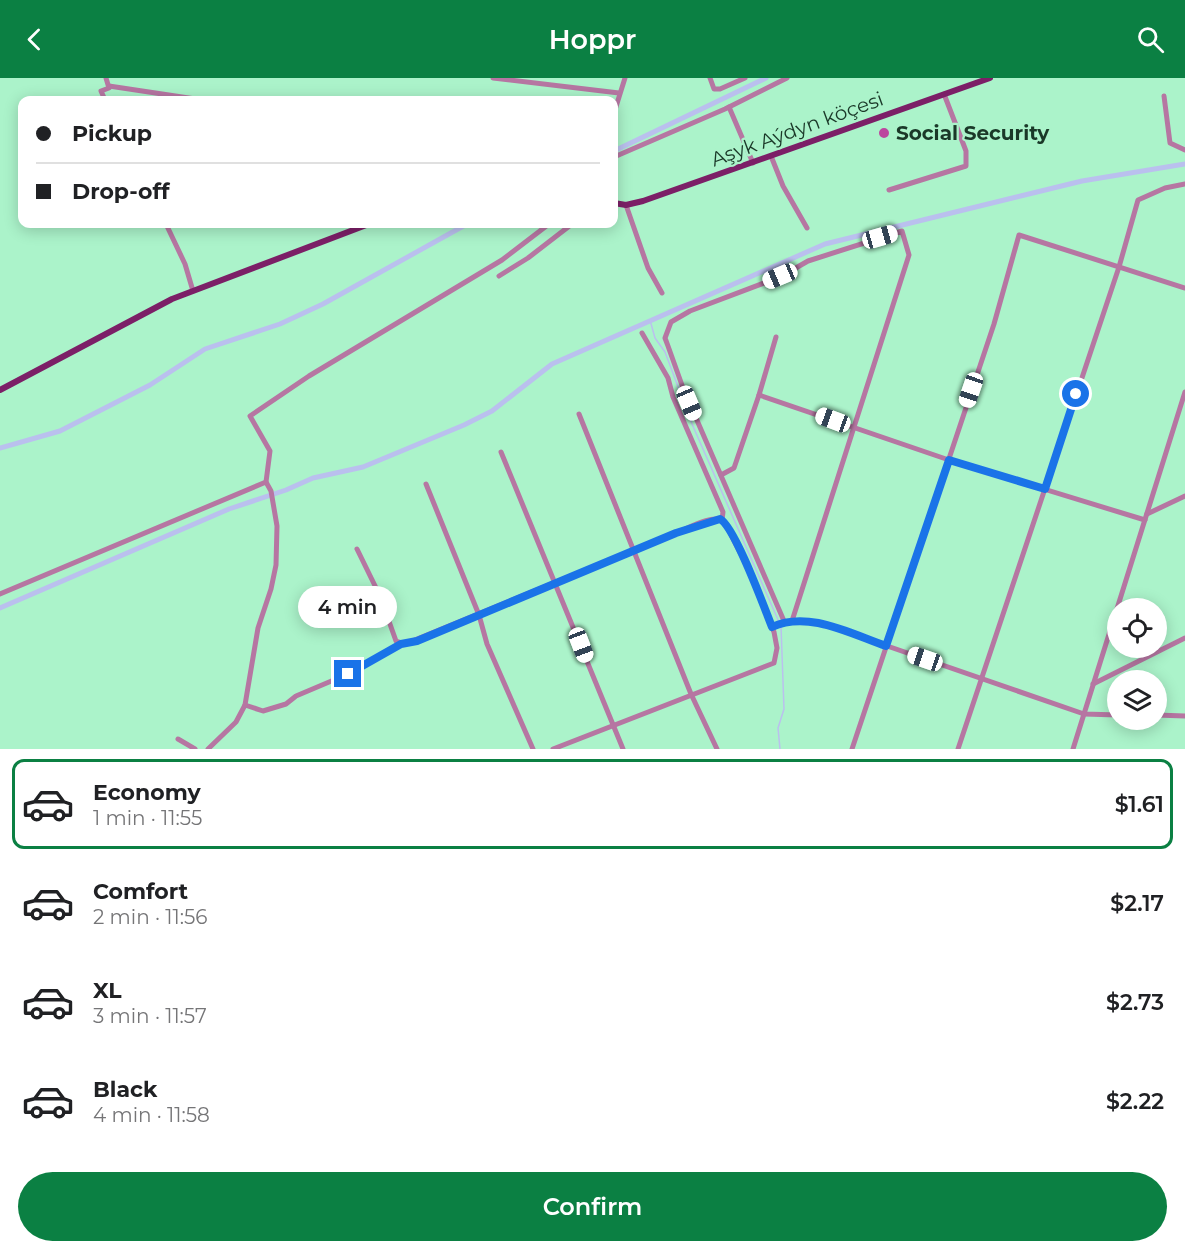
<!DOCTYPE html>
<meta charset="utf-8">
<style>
:root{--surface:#fff;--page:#f6f6f6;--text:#202124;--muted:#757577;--line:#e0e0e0;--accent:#0b8043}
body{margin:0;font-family:Montserrat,sans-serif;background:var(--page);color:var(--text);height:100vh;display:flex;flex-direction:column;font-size:22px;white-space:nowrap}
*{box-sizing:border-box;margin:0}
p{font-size:20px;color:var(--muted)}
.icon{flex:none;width:33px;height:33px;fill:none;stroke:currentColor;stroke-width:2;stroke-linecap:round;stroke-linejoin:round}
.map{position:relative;height:671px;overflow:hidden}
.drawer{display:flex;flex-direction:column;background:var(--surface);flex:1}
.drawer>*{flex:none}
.hud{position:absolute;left:18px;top:18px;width:600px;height:132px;border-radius:12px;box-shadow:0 3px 15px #0003;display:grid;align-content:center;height:132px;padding:0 18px;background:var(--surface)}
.tools{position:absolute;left:1107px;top:520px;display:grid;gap:12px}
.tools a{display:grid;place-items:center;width:60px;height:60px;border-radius:50%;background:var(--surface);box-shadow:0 3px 15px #0003;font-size:30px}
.end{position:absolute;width:27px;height:27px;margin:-14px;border:8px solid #1a73e8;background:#fff;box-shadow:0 0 0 3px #fff}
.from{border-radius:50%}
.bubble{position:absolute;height:42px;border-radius:21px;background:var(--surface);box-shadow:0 3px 15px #0003;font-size:20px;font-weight:600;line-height:42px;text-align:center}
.car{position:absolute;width:18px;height:36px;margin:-18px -9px;border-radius:8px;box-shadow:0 0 4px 2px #0007;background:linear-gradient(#fff 24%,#345 0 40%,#fff 0 76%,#345 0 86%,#fff 0)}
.hud b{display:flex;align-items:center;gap:21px;height:57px;font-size:22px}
.hud b+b{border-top:2px solid var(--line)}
.hud i{width:15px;height:15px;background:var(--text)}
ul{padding:10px 0 0;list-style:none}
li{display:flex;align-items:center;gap:18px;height:90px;margin:0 12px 9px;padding:0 6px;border:3px solid transparent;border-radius:12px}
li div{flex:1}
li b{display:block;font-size:22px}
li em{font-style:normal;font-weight:600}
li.current{border-color:var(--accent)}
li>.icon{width:54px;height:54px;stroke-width:1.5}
.action{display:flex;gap:12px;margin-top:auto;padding:12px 18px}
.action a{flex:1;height:69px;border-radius:36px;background:var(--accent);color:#fff;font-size:24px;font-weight:600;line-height:69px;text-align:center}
header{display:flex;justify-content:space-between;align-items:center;height:78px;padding:0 18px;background:var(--accent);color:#fff;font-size:27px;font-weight:600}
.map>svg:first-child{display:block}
</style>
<header><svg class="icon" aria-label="back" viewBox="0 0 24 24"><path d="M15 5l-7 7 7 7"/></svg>Hoppr<svg class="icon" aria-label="search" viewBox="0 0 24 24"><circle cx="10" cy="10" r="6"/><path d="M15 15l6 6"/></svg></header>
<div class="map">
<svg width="1185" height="671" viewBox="0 0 1185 671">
<rect width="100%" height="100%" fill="#abf3ca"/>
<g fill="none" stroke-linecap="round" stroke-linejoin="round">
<g stroke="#bac0ee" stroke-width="1.5">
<polyline points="650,242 655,260 665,274 692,346 779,544"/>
<polyline points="780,671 778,650 784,631 781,548"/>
</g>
<g stroke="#bac0ee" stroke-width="5">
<polyline points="614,73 766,0"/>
<polyline points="0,370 60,353 150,307 205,271 280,246 323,226 467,146"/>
<polyline points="0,530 229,431 286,412 313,400 363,389 464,347 492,333 552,286 825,166 1082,103 1185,86"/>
</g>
<g stroke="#b676a2" stroke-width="5">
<polyline points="493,0 619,15"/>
<polyline points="710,0 714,11 720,11 745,0"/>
<polyline points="109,8 202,22"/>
<polyline points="1164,18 1170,65 1185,72"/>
<polyline points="105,22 101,13 109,10 106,0"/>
<polyline points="729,29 753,85"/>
<polyline points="614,35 625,0"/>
<polyline points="771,78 783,108 807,150"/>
<polyline points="614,79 725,31 787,0"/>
<polyline points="889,112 966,88 966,73 944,16"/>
<polyline points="626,127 648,190 662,215"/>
<polyline points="166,146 185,186 193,213"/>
<polyline points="499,198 528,180 572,146"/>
<polyline points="642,255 668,300 673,319 723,434 722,442"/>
<polyline points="776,259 759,317 949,382 1145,442"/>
<polyline points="579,336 691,616 717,671"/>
<polyline points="501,374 623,671"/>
<polyline points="721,397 734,390 759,317"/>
<polyline points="426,406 479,537 487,566 533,671"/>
<polyline points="1147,436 1185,418"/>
<path d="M357,471L380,518L396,563L405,566L676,455C689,450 711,436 724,443L748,490L774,554L777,570L774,585L553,671"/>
<polyline points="0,516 266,404"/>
<polyline points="784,543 683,310 668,268 665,260 671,244 690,233 780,199 808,183 902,153 909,177 792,543"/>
<path d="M773,549C795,538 812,544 835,550L1084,636L1118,637"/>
<polyline points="1093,606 1185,560"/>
<polyline points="245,627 263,633 286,626 296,618 348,596 401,566"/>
<polyline points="1156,637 1185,638"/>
<polyline points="178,661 195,671"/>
<polyline points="208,671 236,644 245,627 258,550 271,511 276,487 277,448 271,413 266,404 270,373 250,338 309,298 502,182 549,146"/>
<polyline points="852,671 994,246 1019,157 1185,210"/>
<polyline points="958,671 1119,189 1138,122 1165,110 1185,106"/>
<polyline points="1073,671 1185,314"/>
</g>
<g stroke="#7c1f67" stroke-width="6">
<polyline points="614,125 626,127 643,123 990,0"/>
<polyline points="0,312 172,221 369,146"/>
</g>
</g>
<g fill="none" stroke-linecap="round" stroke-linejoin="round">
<path stroke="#1a73e8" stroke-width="8" d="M348,596L401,566L417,563L676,455L720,441C735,449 764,529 772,549C808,532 851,556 886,568L949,382L1045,411L1076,316"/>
</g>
<circle fill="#bc469e" stroke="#abf3ca" stroke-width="2" cx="884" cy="55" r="6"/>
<g text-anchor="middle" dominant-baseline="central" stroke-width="4.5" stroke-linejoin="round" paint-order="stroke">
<g font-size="20" fill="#1a3828" stroke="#abf3ca">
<text transform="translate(797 51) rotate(-20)">Aşyk Aýdyn köçesi</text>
</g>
<g font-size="20" font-weight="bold" fill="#1a3828" stroke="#abf3ca" text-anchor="start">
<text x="896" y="55">Social Security</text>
</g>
</g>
</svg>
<div class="tools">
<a><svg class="icon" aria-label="locate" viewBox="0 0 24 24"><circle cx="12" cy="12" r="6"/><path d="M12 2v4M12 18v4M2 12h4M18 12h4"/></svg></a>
<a><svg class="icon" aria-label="layers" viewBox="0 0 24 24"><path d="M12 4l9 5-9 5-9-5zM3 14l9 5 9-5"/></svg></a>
</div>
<i class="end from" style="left:1076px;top:316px"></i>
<i class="end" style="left:348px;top:596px"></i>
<div class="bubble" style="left:298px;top:508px;width:99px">4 min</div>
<i class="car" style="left:880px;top:159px;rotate:74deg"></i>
<i class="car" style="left:780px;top:198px;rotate:247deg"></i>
<i class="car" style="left:971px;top:312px;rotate:199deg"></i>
<i class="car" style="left:689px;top:325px;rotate:157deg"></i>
<i class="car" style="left:833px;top:342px;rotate:290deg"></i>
<i class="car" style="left:581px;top:567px;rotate:159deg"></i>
<i class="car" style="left:925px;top:581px;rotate:289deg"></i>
<div class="hud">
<b><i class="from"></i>Pickup</b>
<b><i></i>Drop-off</b>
</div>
</div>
<section class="drawer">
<ul>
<li class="current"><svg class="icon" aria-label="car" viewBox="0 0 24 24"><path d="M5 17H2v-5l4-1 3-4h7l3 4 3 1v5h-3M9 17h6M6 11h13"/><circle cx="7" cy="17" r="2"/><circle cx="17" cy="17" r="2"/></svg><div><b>Economy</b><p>1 min · 11:55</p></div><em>$1.61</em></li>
<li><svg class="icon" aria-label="car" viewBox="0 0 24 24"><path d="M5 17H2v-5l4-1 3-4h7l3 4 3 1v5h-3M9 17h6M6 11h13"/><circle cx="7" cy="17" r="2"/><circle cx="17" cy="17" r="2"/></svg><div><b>Comfort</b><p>2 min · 11:56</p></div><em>$2.17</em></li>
<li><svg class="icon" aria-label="car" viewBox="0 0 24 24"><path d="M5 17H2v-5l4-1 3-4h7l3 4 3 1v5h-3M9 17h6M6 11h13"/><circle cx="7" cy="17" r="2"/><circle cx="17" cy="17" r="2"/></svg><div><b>XL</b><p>3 min · 11:57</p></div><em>$2.73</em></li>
<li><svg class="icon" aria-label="car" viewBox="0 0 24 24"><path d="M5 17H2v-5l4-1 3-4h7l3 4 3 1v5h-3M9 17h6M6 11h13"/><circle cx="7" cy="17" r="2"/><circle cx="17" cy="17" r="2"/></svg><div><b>Black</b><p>4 min · 11:58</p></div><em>$2.22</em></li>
</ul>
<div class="action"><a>Confirm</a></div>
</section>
